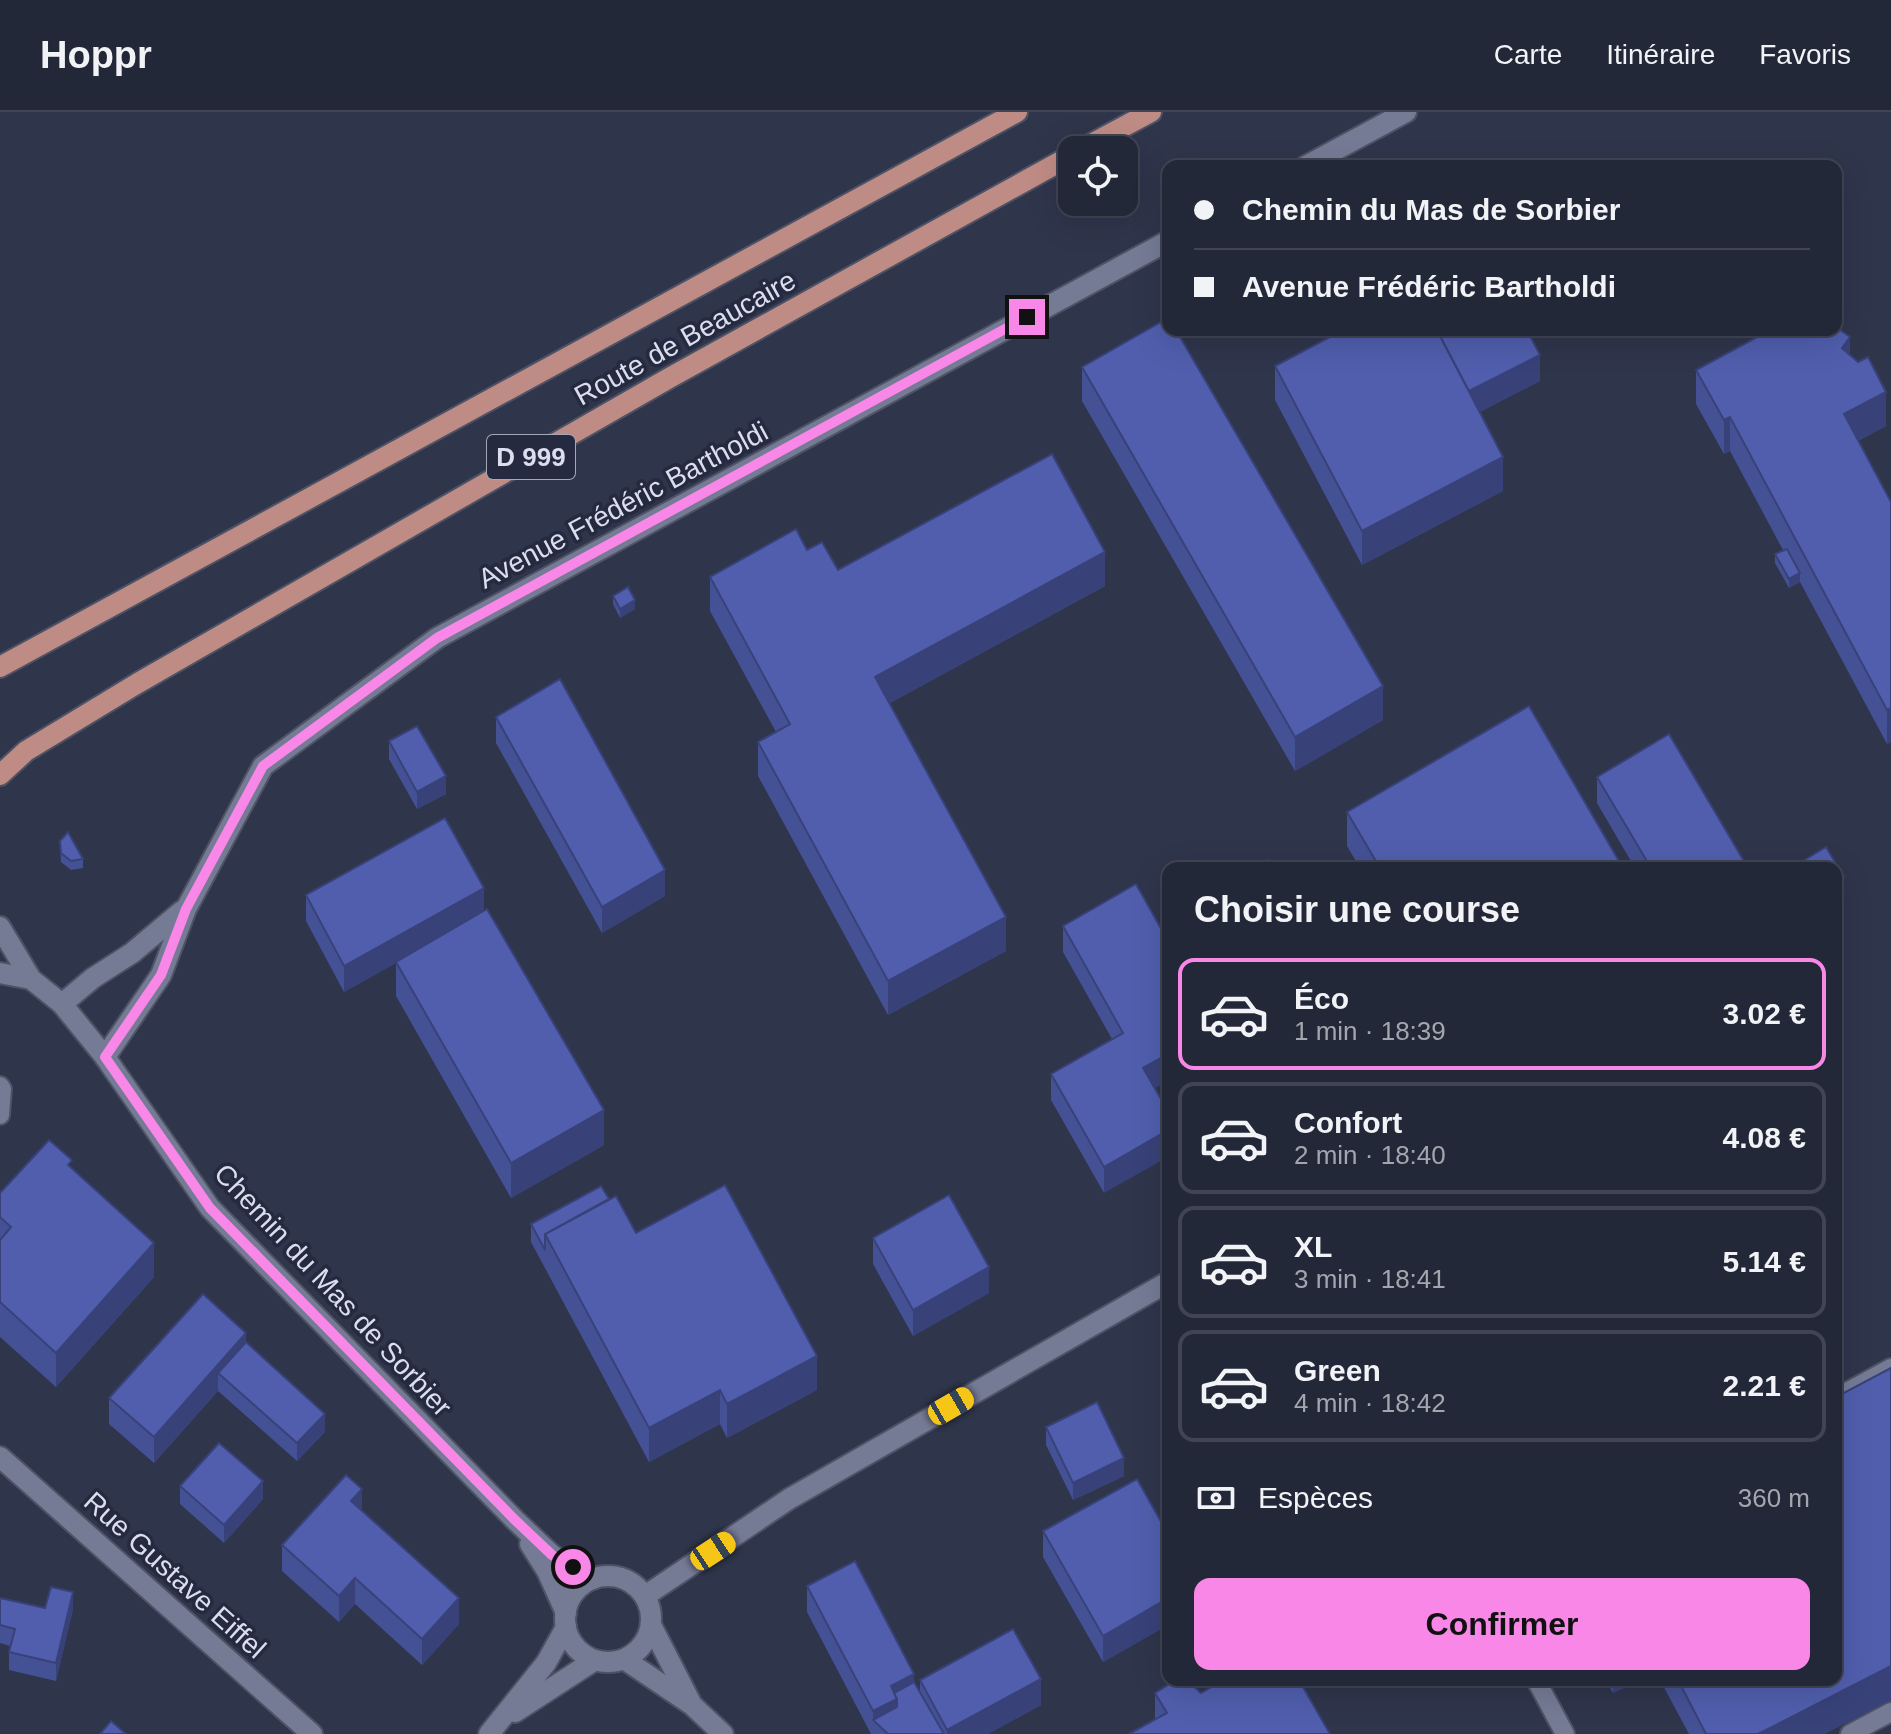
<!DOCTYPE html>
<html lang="fr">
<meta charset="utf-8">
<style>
:root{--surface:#232838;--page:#2f3443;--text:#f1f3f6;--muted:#a3a6ae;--line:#404453;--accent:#f987e8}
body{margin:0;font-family:Arial,sans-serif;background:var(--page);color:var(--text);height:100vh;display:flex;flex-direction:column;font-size:30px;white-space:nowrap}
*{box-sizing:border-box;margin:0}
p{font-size:26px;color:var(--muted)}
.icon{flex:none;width:44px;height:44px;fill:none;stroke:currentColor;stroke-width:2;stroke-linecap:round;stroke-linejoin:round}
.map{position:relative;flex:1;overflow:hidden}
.side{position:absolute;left:1162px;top:750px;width:680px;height:824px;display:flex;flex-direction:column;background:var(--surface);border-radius:16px;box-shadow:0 8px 32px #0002,0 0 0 2px var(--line)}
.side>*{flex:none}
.banner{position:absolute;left:1162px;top:48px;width:680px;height:176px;border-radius:16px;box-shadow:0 8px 32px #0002,0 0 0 2px var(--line);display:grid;align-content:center;height:176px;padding:0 32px;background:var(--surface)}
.tools{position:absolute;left:1058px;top:24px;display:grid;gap:16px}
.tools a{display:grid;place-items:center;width:80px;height:80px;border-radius:16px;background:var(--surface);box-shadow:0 8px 32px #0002,0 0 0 2px var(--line);font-size:40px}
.end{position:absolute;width:36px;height:36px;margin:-18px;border:10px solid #f987e8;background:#111;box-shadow:0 0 0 4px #111}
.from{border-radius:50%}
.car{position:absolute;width:24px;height:48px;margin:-24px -12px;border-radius:10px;box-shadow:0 0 6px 2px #0007;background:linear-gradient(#f5c518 24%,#345 0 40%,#f5c518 0 76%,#345 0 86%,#f5c518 0)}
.banner b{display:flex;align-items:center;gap:28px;height:76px;font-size:30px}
.banner b+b{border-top:2px solid var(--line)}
.banner i{width:20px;height:20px;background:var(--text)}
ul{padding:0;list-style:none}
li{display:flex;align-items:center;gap:24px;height:112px;margin:0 16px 12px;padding:0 16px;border:4px solid var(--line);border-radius:16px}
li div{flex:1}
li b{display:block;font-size:30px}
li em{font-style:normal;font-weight:700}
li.current{border-color:var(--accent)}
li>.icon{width:72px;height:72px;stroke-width:1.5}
h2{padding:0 32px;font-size:36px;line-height:96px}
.pay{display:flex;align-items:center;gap:20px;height:88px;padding:0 32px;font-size:30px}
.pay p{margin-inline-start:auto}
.cta{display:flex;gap:16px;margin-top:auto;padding:16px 32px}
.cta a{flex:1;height:92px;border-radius:16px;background:var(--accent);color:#111;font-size:32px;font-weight:700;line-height:92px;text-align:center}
header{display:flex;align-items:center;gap:48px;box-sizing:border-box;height:112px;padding:0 40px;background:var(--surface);border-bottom:2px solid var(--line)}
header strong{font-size:38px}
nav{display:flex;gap:44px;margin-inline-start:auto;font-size:28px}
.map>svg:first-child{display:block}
</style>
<header>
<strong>Hoppr</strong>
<nav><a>Carte</a><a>Itinéraire</a><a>Favoris</a></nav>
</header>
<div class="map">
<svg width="1891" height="1622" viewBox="0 0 1891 1622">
<rect width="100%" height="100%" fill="#2f354b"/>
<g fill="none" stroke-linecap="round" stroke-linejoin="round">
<defs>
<g id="service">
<polyline points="0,974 2,977 0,1003"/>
<polyline points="1836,1286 1891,1256"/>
<polyline points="1536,1568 1565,1622"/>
<polyline points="1850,1622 1891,1600"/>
</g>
<g id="minor">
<polyline points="1306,54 1406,0"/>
<polyline points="0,815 31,867 62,892 105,945 210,1096 515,1408 552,1443 593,1467"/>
<polyline points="0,861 31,867"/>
<polyline points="62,892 93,866 132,841 182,799"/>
<polyline points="105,945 161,863 186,797 263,654 437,526 1168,129"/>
<polyline points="0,1345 312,1622"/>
<polyline points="530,1432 547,1459 566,1501"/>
<circle cx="608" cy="1507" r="43"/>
<polyline points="645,1484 789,1387 1168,1170"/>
<polyline points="651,1513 690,1589"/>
<polyline points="624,1547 692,1593 723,1622"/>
<polyline points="515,1600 595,1548"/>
<polyline points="489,1622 546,1551 566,1515"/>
</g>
<g id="primary">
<polyline points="1080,38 1151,0"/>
<polyline points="0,555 1017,0"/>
<polyline points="0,663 26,639 138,571 671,265 1072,43"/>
</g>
</defs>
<use href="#service" stroke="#4e5265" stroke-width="22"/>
<use href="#minor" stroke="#4e5265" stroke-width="24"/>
<use href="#primary" stroke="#4e5265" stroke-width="24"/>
<use href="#service" stroke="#757b95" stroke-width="18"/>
<use href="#minor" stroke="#757b95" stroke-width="20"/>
<use href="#primary" stroke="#bf8c85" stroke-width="20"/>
</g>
<g fill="#455195">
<polygon points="1850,243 1886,314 1858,329 1891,390 1891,630 1887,632 1800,470 1789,476 1775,451 1775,442 1783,438 1730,339 1724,342 1696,292 1696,258"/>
<polygon points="1275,254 1540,269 1479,300 1503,379 1362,453 1275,288"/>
<polygon points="1082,255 1383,608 1295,659 1082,289"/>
<polygon points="807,438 838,458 1105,474 890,591 1006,839 888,903 758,664 758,630 776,620 710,499 710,465"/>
<polygon points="613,484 635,497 620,506 613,492"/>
<polygon points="496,605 665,784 602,821 496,631"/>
<polygon points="389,629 446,682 417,697 389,647"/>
<polygon points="1597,665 1748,756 1635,756 1597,691"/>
<polygon points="1347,700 1623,756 1360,756 1347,734"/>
<polygon points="60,729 83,747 83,756 71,758 61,750"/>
<polygon points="306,783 484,799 604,1033 511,1086 396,884 396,851 344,880 306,809"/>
<polygon points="1063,814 1168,829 1168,968 1155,976 1104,1081 1051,988 1051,962 1112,927 1063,840"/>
<polygon points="72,1056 154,1165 56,1275 0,1225 0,1081"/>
<polygon points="609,1087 636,1121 817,1278 727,1326 720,1312 649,1350 531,1130 531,1112"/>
<polygon points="873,1126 989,1181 913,1224 873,1152"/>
<polygon points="246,1230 325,1320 297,1349 218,1279 154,1351 109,1312 109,1286"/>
<polygon points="1046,1315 1124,1364 1073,1388 1046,1333"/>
<polygon points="180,1374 263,1387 224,1431 180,1392"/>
<polygon points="362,1398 459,1512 422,1553 355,1492 339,1510 282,1459 282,1433"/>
<polygon points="1043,1419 1168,1422 1168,1513 1103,1550 1043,1445"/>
<polygon points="807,1474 914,1570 920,1580 920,1568 1041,1593 988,1622 871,1622 807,1500"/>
<polygon points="0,1486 45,1496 73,1497 56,1569 9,1558 9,1540 10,1534 0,1531"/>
<polygon points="1606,1568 1641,1568 1613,1581"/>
<polygon points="1660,1568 1836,1568 1891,1588 1824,1622 1689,1622"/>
<polygon points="1155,1581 1201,1581 1155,1608"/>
</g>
<g fill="#384279">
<polygon points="1850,225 1850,259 1842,236"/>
<polygon points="1540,243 1540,269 1469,306 1469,279"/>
<polygon points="1886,280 1886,314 1844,336 1844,302"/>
<polygon points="1730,305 1730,339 1724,342 1724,308"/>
<polygon points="1503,345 1503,379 1362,453 1362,419"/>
<polygon points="1105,440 1105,474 875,599 875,565"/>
<polygon points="1800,461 1800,470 1789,476 1789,467"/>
<polygon points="635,488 635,497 620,506 620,497"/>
<polygon points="1383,574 1383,608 1295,659 1295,625"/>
<polygon points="1891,596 1891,630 1887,632 1887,598"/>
<polygon points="446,664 446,682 417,697 417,680"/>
<polygon points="665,758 665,784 602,821 602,795"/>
<polygon points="1844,765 1844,783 1836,789 1836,771"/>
<polygon points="484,776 484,802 344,880 344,854"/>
<polygon points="1006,805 1006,839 888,903 888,869"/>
<polygon points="1168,942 1168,968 1143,982 1143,956"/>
<polygon points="604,998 604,1033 511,1086 511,1051"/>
<polygon points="1168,1018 1168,1045 1104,1081 1104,1055"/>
<polygon points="154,1131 154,1165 56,1275 56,1241"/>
<polygon points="989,1155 989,1181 913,1224 913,1198"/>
<polygon points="246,1221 246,1247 218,1261 218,1279 154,1351 154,1325"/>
<polygon points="817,1244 817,1278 727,1326 727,1292"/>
<polygon points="720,1278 720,1312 649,1350 649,1316"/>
<polygon points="325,1302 325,1320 297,1349 297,1331"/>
<polygon points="1124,1346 1124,1364 1073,1388 1073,1371"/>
<polygon points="263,1369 263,1387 224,1431 224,1413"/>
<polygon points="362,1377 362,1403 351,1389"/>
<polygon points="355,1466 355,1492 339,1510 339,1484"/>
<polygon points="73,1480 73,1497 56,1569 56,1551"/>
<polygon points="459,1486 459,1512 422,1553 422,1527"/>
<polygon points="1168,1486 1168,1513 1103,1550 1103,1524"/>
<polygon points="1891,1554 1891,1588 1824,1622 1758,1622"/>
<polygon points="914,1562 914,1588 873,1608 873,1599 891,1574"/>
<polygon points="1041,1567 1041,1593 988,1622 947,1622 947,1618"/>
<polygon points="1613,1568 1641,1568 1613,1581"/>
</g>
<g fill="#505ead" stroke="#384279" stroke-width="2">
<polygon points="1168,206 1168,218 1176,218 1383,574 1295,625 1082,255"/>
<polygon points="1836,215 1850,225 1842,236 1858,250 1868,245 1886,280 1844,302 1891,390 1891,596 1887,598 1730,305 1724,308 1696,258 1763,222 1767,218 1836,218"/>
<polygon points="1343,218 1437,218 1503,345 1362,419 1275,254"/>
<polygon points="1437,218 1527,218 1540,243 1469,279"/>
<polygon points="1052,342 1105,440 875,565 1006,805 888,869 758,630 790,612 710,465 796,417 807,438 822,430 838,458"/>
<polygon points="1787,437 1800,461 1789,467 1775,442"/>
<polygon points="628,475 635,488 620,497 613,484"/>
<polygon points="560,567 665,758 602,795 496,605"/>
<polygon points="1529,594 1623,756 1380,756 1347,700"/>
<polygon points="417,614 446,664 417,680 389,629"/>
<polygon points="1669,622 1748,756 1651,756 1597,665"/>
<polygon points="445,706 484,776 344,854 306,783"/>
<polygon points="68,720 83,747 71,749 61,741 60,729"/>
<polygon points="1826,735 1844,765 1836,771 1836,756 1791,756"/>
<polygon points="1267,748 1271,756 1252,756"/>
<polygon points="1136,772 1168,829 1168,942 1143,956 1168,999 1168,1018 1104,1055 1051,962 1123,921 1063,814"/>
<polygon points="487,797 604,998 511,1051 396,850"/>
<polygon points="49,1028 72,1048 68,1053 154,1131 56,1241 0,1190 0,1128 11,1115 0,1105 0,1081"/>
<polygon points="725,1073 817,1244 727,1292 720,1278 649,1316 545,1122 616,1084 636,1121"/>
<polygon points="601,1074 609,1087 545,1122 545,1138 531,1112"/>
<polygon points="949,1083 989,1155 913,1198 873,1126"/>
<polygon points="203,1182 246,1221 154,1325 109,1286"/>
<polygon points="246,1230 325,1302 297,1331 218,1261"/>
<polygon points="1891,1256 1891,1554 1758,1622 1706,1622 1678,1568 1836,1568 1836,1285"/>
<polygon points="1097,1290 1124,1346 1073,1371 1046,1315"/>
<polygon points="219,1331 263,1369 224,1413 180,1374"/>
<polygon points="346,1363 362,1377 351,1389 459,1486 422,1527 355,1466 339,1484 282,1433"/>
<polygon points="1137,1367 1168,1422 1168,1486 1103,1524 1043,1419"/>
<polygon points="855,1449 914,1562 891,1574 897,1587 873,1599 807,1474"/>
<polygon points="51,1475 73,1480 56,1551 9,1540 15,1517 0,1513 0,1486 45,1496"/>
<polygon points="1013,1517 1041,1567 947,1618 920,1568"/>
<polygon points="1176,1568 1187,1568 1201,1581 1224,1568 1299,1568 1330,1622 1129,1622 1167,1601 1155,1581"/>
<polygon points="914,1570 944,1622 888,1622 873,1608 897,1595 897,1587 894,1581"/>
<polygon points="111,1609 126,1622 100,1622"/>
</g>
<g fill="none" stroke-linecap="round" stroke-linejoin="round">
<polyline stroke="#f987e8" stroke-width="10" points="573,1455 552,1443 515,1408 210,1096 105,945 161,863 186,797 263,654 437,526 1027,205"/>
</g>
<g text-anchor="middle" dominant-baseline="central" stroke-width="7" stroke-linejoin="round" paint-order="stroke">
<rect fill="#252a40" stroke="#a4a8b9" stroke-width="2" x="487" y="323" width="88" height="44" rx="6"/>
<g font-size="26" font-weight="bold" fill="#dadeed">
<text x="531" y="345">D 999</text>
</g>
<g font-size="28" fill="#dadeed" stroke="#252a40">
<text transform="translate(685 226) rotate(-29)">Route de Beaucaire</text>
<text transform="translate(623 393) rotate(-28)">Avenue Frédéric Bartholdi</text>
<text transform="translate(333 1178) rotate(47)">Chemin du Mas de Sorbier</text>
<text transform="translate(175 1463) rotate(42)">Rue Gustave Eiffel</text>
</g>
</g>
</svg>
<div class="tools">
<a><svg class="icon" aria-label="locate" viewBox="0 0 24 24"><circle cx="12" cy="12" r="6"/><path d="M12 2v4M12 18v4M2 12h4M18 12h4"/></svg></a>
</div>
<i class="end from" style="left:573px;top:1455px"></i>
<i class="end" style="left:1027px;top:205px"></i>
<i class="car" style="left:951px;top:1294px;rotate:60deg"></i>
<i class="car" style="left:713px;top:1439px;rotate:57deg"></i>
<div class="banner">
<b><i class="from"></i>Chemin du Mas de Sorbier</b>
<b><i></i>Avenue Frédéric Bartholdi</b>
</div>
<section class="side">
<h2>Choisir une course</h2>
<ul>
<li class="current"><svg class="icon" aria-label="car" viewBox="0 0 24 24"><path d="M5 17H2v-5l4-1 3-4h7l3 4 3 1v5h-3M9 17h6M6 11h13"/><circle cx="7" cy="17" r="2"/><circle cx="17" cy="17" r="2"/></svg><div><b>Éco</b><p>1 min · 18:39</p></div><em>3.02 €</em></li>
<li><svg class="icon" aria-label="car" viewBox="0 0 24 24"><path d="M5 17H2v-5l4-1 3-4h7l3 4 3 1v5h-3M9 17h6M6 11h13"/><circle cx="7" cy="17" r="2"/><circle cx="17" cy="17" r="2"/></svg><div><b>Confort</b><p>2 min · 18:40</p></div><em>4.08 €</em></li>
<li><svg class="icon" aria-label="car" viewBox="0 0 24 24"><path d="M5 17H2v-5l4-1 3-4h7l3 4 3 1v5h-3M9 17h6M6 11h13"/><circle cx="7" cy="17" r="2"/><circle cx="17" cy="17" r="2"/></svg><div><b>XL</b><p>3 min · 18:41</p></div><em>5.14 €</em></li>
<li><svg class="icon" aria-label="car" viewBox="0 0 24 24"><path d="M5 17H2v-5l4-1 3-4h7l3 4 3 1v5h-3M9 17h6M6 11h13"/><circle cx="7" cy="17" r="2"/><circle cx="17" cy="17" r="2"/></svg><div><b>Green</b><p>4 min · 18:42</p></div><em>2.21 €</em></li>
</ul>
<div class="pay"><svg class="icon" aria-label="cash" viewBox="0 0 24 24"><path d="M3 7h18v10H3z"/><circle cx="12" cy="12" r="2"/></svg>Espèces<p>360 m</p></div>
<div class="cta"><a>Confirmer</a></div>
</section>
</div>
